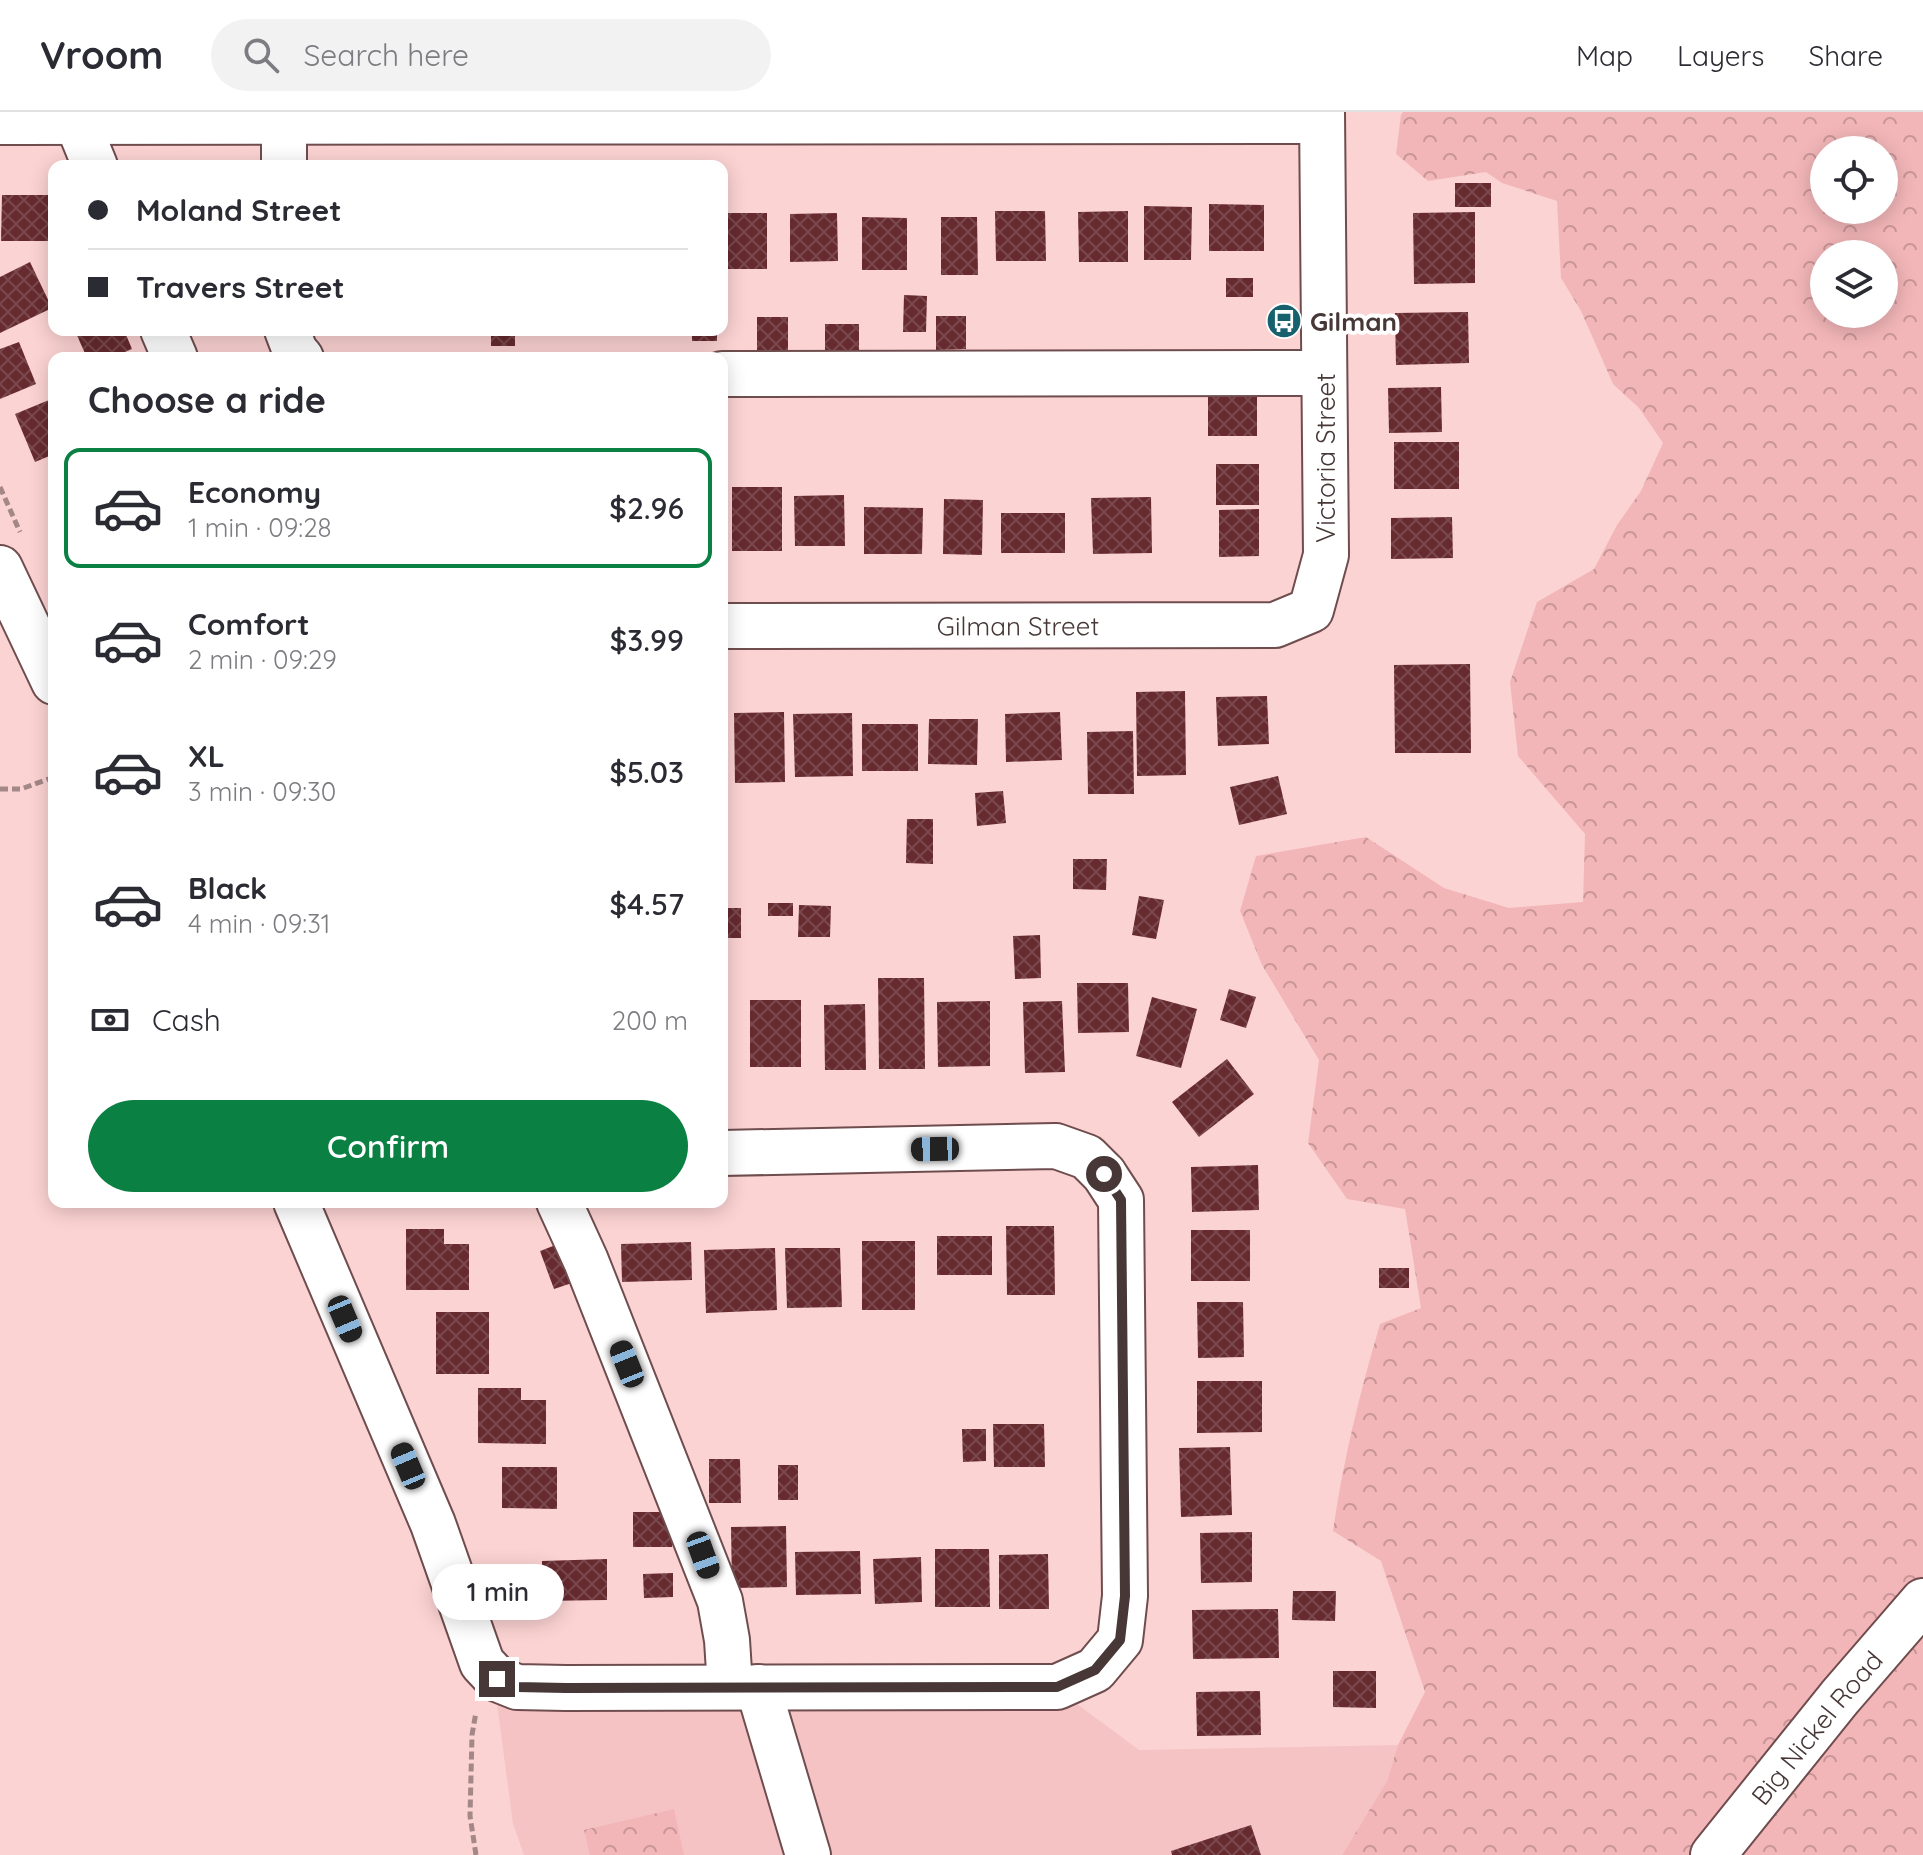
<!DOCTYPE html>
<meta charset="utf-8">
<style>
:root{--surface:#fff;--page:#f2f2f3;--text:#2b2b33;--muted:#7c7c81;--line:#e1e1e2;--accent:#0b8043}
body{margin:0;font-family:Quicksand,sans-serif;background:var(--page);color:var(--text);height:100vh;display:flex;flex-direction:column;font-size:30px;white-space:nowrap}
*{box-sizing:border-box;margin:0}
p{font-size:26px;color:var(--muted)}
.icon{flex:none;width:44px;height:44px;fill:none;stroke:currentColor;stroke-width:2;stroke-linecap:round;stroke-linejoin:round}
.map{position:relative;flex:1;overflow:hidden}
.sheet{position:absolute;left:48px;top:240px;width:680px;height:856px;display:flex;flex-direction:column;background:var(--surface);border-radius:16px;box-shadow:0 4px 20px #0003}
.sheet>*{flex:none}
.top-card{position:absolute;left:48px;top:48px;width:680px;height:176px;border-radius:16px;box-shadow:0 4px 20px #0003;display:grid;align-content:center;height:176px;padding:0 40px;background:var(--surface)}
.tools{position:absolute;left:1810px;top:24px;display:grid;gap:16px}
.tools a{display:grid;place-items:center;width:88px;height:88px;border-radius:50%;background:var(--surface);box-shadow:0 4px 20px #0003;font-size:40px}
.end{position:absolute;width:36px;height:36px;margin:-18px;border:10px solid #473737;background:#fff;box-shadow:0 0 0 4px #fff}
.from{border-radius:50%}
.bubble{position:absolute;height:56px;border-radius:28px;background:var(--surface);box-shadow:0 4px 20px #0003;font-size:26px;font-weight:600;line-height:56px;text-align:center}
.car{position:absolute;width:24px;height:48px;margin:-24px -12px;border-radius:10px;box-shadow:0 0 6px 2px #0007;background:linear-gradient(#222 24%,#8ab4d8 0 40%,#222 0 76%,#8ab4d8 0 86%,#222 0)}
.top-card b{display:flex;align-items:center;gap:28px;height:76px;font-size:30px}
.top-card b+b{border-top:2px solid var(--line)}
.top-card i{width:20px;height:20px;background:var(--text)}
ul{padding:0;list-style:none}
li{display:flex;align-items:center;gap:24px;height:120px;margin:0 16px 12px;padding:0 24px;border:4px solid transparent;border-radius:16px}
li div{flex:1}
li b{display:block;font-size:30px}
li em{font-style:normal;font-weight:600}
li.active{border-color:var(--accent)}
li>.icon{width:72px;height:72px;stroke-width:1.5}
h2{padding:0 40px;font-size:36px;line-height:96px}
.pay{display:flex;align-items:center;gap:20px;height:88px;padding:0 40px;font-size:30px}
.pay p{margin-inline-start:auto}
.cta{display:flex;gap:16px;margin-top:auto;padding:16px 40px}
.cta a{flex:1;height:92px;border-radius:48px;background:var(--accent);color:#fff;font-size:32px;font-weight:600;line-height:92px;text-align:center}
header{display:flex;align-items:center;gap:48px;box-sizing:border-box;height:112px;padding:0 40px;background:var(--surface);border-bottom:2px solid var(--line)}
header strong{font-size:38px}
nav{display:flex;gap:44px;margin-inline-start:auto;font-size:28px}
.search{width:560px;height:72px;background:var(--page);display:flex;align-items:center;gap:20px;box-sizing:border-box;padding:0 28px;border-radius:44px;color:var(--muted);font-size:30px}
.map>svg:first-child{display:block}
</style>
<header>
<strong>Vroom</strong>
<div class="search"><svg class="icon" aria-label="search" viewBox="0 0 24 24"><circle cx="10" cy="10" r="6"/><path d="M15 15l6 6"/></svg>Search here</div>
<nav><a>Map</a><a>Layers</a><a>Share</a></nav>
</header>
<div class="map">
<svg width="1923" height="1743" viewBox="0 0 1923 1743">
<defs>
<pattern id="forest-crowns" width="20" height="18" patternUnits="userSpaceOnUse" patternTransform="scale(2)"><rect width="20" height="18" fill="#f3b6b8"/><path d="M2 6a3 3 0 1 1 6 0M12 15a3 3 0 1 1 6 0" fill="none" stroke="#c79596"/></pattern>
<pattern id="building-cross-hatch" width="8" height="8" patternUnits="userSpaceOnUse" patternTransform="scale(2)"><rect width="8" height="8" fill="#662a2f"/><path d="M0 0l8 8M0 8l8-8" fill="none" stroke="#7a494d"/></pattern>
</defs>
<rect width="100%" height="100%" fill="#fcd3d3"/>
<polygon fill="#f5c3c4" points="494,1569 1057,1577 1139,1638 1398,1633 1387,1669 1342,1743 524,1743 513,1712"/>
<g fill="url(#forest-crowns)" fill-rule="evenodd">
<path d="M1403,0H1923V1743H1342L1387,1669L1398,1633L1425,1580L1381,1449L1333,1419C1343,1348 1360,1280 1380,1212L1421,1196L1405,1097L1347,1087L1308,1031L1319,948L1262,853L1240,799L1256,744L1366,725L1444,776L1509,796L1583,790L1585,722L1518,644L1510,570L1537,490L1594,457L1617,413L1641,379L1663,331L1639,296L1613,272L1581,199L1561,166L1557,89L1502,71L1486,60L1428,69L1396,42L1401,3ZM1824,38H1884V98H1824ZM1824,142H1884V202H1824Z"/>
<polygon points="674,1697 684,1743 590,1743 584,1718"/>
</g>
<g fill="url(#building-cross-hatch)">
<rect x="1455" y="71" width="36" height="24"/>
<polygon points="2,83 48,83 48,129 1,129"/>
<polygon points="1209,92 1264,93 1264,139 1209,139"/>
<polygon points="1144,94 1192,95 1191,148 1144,148"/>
<polygon points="995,99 1045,99 1046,149 996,149"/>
<polygon points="1128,99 1128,150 1079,150 1078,100"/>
<polygon points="1475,100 1475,171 1414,172 1413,101"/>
<rect x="722" y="101" width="45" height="56"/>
<polygon points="837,101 838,149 790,150 790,102"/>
<polygon points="862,105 907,106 907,158 862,158"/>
<polygon points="941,105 977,105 978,163 941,163"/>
<polygon points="30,150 52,196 0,221 0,165"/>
<rect x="1226" y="166" width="27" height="19"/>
<polygon points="904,183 927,184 926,220 903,220"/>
<polygon points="1468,200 1469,251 1396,253 1395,201"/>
<polygon points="936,204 966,204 966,237 936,238"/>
<rect x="757" y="205" width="31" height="41"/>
<rect x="825" y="212" width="34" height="37"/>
<polygon points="84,218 124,218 132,237 111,246 87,246 76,221"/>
<rect x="491" y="218" width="24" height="16"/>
<rect x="692" y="218" width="25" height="11"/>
<polygon points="19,230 36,272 0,287 0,237"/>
<polygon points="1441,275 1442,320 1389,321 1388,276"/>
<polygon points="1257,281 1257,324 1208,324 1208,282"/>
<polygon points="54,286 54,342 35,350 15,302"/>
<rect x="1394" y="330" width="65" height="47"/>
<rect x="1216" y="352" width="43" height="41"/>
<rect x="732" y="375" width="50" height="64"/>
<polygon points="844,383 845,434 795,434 794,384"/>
<polygon points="1151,385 1152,441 1093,442 1091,386"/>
<polygon points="944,387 983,388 982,443 943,442"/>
<polygon points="864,395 923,396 922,442 864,442"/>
<polygon points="1259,397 1259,444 1219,445 1219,398"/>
<rect x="1001" y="401" width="64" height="40"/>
<polygon points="1452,405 1453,446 1391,447 1391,406"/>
<polygon points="1470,552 1471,641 1395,641 1394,553"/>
<polygon points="1185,579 1186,663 1137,664 1136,580"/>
<polygon points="1267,584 1269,632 1218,634 1216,585"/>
<polygon points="784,600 785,670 735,671 734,601"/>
<polygon points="1060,600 1062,648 1006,650 1005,602"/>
<polygon points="852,601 853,664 795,665 793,602"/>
<rect x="722" y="604" width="5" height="40"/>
<polygon points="929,607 978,607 977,653 928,652"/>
<rect x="862" y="612" width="56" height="47"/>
<polygon points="1133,619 1134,682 1088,682 1087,620"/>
<polygon points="1278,664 1287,702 1239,713 1230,675"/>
<polygon points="1003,679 1006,711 977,714 975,681"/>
<polygon points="907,707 933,707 933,752 906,751"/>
<polygon points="1073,747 1107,747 1106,778 1073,777"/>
<polygon points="1139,784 1164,788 1156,827 1132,823"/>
<rect x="768" y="791" width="25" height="13"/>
<polygon points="799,793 831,794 830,825 798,825"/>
<rect x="722" y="796" width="19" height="30"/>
<polygon points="1040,823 1041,866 1015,867 1013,824"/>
<polygon points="878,866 924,866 925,957 879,957"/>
<polygon points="1077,871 1128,871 1129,920 1078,921"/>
<polygon points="1229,877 1256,885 1246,916 1220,908"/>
<polygon points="1152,885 1197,897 1181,956 1136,944"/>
<rect x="750" y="888" width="51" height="67"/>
<polygon points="990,889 990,954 938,955 937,890"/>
<polygon points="1062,889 1065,960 1025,961 1023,890"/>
<polygon points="865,892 866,958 825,958 824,893"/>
<polygon points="1227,947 1254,982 1199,1025 1172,990"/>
<polygon points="1258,1053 1259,1098 1192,1100 1191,1055"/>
<polygon points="1006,1114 1054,1114 1055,1183 1007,1183"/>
<polygon points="406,1117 444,1117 444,1132 469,1132 469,1178 406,1178"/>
<rect x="1191" y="1118" width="59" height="51"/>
<rect x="937" y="1124" width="55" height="39"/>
<rect x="862" y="1129" width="53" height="69"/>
<polygon points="691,1130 692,1168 622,1170 621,1132"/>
<polygon points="561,1131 575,1170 554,1177 540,1139"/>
<polygon points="775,1136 777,1198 706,1201 704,1138"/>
<polygon points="785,1136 840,1136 842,1195 787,1196"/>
<rect x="1379" y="1156" width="30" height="20"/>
<polygon points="1197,1190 1243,1190 1244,1245 1198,1246"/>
<rect x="436" y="1200" width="53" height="62"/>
<polygon points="1197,1269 1262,1269 1262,1320 1197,1321"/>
<polygon points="478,1276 521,1276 521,1288 546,1288 546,1332 478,1331"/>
<polygon points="993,1312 1044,1312 1045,1355 994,1355"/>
<polygon points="962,1317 986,1317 986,1349 963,1350"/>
<polygon points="1230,1335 1232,1403 1181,1405 1179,1336"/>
<polygon points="709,1347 740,1347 741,1391 709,1391"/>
<rect x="778" y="1353" width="20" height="35"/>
<polygon points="502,1355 557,1355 557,1397 502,1396"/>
<polygon points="633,1400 673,1400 672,1435 633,1435"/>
<polygon points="786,1414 787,1475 732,1476 731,1415"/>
<polygon points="1252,1420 1252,1470 1201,1471 1200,1421"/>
<polygon points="935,1437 989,1437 990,1495 935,1495"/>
<polygon points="860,1439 861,1482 796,1483 795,1440"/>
<polygon points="1048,1442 1049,1497 999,1497 999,1443"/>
<polygon points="921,1445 922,1490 875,1492 873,1447"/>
<polygon points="607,1447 607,1488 542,1489 542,1449"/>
<polygon points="673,1461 673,1485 644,1486 643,1462"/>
<polygon points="1293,1479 1336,1479 1335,1509 1292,1508"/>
<polygon points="1278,1497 1279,1546 1193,1547 1192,1498"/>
<polygon points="1333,1559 1376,1559 1376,1596 1333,1595"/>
<polygon points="1260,1579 1261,1623 1197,1624 1196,1580"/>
<polygon points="1251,1713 1261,1743 1172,1743 1171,1739"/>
</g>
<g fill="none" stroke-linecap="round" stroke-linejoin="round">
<defs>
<g id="minor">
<polyline points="0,10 1322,9"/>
<polyline points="77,10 95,54"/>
<polyline points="284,54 284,10"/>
<polyline points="163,218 175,246"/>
<polyline points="287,218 295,239 301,246"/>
<polyline points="722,262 1324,261"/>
<polyline points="0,456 54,570"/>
<path id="s1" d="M722,514L1275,513L1311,498L1326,443L1322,0"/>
<polyline points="296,1090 433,1412 482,1551 497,1567 517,1575 566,1576 1057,1575 1095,1558 1120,1528 1125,1484 1121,1088 1104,1062 1087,1045 1056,1034 722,1041"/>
<polyline points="559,1090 586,1149 720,1489 727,1528 730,1575"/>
<polyline points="758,1575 808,1743"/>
</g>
<g id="major">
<path id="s2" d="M1713,1743L1840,1585L1923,1489"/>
</g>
</defs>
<use href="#minor" stroke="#6f4d4e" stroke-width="48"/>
<use href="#major" stroke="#6f4d4e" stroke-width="48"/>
<g stroke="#a48787" stroke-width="5" stroke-dasharray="8 4" stroke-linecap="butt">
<polyline points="0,375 20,420"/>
<polyline points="0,677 21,677 54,665"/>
<polyline points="476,1743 470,1704 472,1623 476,1600"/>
</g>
<use href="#minor" stroke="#fff" stroke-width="44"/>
<use href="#major" stroke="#fff" stroke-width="44"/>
</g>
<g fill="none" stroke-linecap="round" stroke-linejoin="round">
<polyline stroke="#473737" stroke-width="10" points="497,1567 517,1575 566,1576 1057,1575 1095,1558 1120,1528 1125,1484 1121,1088 1104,1062"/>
</g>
<defs>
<symbol id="bus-disc" viewBox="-11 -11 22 22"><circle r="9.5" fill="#16616d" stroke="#fff"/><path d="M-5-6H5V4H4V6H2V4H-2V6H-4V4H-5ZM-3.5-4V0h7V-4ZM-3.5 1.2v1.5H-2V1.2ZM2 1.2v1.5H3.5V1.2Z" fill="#fff"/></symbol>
</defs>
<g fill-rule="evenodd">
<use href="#bus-disc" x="1264" y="189" width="40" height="40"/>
</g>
<g text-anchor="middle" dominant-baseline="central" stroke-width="8" stroke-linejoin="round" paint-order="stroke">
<g font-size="26" font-weight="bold" fill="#473737" stroke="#fff" text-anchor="start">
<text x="1310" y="209">Gilman</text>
</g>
<g font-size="26" fill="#473737" stroke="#fff">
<text transform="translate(1325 346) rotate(-90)">Victoria Street</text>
<text stroke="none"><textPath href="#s1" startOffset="296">Gilman Street</textPath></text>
<text stroke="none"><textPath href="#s2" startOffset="164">Big Nickel Road</textPath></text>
</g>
</g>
</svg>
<div class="tools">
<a><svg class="icon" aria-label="locate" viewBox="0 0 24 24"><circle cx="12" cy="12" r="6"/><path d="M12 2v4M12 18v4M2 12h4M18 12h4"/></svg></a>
<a><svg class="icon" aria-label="layers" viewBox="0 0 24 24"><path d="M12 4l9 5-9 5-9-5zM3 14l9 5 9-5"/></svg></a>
</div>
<i class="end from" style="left:1104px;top:1062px"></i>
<i class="end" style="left:497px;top:1567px"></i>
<div class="bubble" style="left:432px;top:1452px;width:132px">1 min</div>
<i class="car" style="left:935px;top:1037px;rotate:269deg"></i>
<i class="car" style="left:345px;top:1207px;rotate:157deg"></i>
<i class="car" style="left:627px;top:1252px;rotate:338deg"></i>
<i class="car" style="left:408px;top:1354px;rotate:337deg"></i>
<i class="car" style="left:703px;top:1443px;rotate:160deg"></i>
<div class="top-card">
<b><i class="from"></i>Moland Street</b>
<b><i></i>Travers Street</b>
</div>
<section class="sheet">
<h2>Choose a ride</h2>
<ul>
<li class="active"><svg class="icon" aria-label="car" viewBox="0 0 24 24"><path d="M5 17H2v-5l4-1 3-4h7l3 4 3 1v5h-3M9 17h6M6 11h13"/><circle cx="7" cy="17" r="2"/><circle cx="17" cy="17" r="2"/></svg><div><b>Economy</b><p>1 min · 09:28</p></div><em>$2.96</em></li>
<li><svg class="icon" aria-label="car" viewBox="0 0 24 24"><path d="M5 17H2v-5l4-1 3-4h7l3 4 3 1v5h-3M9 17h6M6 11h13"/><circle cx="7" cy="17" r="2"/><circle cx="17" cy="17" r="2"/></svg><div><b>Comfort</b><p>2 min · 09:29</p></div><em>$3.99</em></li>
<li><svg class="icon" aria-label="car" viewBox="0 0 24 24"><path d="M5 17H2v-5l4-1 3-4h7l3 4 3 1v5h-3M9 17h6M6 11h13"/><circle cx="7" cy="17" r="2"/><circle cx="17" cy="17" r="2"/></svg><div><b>XL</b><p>3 min · 09:30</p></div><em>$5.03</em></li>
<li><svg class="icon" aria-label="car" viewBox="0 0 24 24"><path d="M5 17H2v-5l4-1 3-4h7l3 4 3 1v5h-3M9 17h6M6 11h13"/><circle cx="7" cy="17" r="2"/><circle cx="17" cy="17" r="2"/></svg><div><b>Black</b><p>4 min · 09:31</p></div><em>$4.57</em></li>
</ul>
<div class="pay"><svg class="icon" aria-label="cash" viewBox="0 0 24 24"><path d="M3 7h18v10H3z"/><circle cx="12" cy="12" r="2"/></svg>Cash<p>200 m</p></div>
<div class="cta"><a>Confirm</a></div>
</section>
</div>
